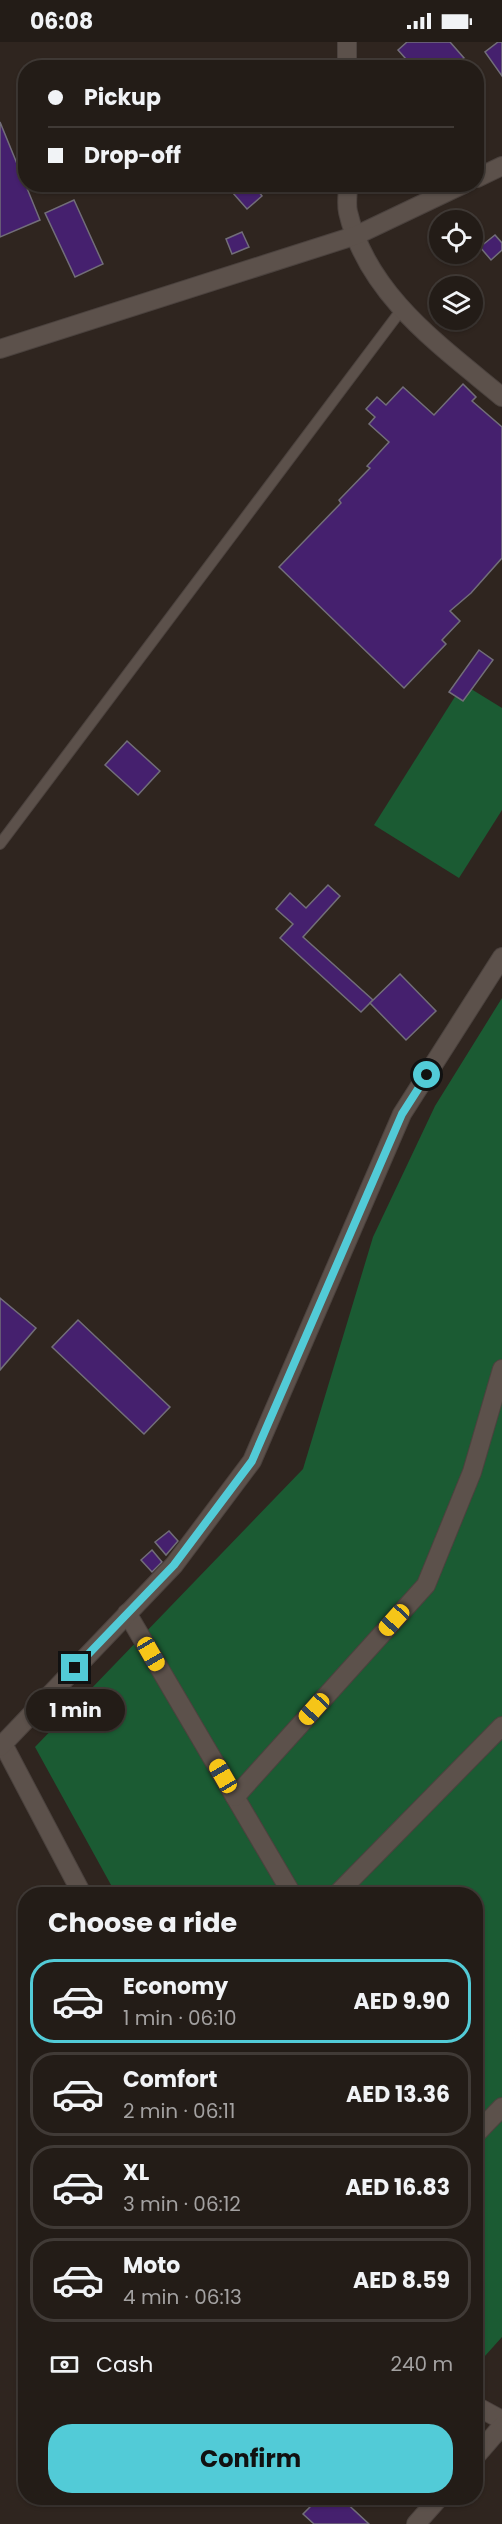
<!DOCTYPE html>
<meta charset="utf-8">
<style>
:root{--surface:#231c17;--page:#2b2520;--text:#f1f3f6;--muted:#a3a1a1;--line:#403a36;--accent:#52cbd7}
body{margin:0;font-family:Poppins,sans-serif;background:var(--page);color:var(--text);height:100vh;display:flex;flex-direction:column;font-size:22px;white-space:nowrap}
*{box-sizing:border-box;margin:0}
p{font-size:20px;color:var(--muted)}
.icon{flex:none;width:33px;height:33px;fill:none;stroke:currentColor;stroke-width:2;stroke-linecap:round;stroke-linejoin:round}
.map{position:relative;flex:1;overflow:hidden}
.side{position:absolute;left:18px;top:1845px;width:465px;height:618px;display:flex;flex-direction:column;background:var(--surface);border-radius:24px;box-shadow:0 2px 4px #0004,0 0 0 2px var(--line)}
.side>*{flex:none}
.banner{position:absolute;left:18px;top:18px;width:466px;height:132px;border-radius:24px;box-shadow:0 2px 4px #0004,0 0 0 2px var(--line);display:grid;align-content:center;height:132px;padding:0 30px;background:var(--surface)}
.controls{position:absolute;left:429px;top:168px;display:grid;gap:12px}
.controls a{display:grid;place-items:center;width:54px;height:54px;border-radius:50%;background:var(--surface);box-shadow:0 2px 4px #0004,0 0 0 2px var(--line);font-size:30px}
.end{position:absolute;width:27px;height:27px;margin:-14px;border:8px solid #52cbd7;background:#111;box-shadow:0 0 0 3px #111}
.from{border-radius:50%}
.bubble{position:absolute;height:42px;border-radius:21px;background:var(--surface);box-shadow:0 2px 4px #0004,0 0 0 2px var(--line);font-size:20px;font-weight:700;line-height:42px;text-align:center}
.car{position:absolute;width:18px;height:36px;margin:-18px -9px;border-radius:8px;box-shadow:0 0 4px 2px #0007;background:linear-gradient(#f5c518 24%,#345 0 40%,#f5c518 0 76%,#345 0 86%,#f5c518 0)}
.banner b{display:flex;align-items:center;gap:21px;height:57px;font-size:22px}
.banner b+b{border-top:2px solid var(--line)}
.banner i{width:15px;height:15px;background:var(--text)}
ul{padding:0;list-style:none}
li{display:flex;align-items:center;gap:18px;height:84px;margin:0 12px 9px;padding:0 18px;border:3px solid var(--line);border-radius:24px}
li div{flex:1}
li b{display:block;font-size:22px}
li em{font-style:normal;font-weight:700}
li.current{border-color:var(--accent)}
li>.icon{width:54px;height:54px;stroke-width:1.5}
h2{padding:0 30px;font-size:27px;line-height:72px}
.pay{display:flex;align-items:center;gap:15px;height:66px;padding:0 30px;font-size:22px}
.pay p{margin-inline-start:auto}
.button{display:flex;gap:12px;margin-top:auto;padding:12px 30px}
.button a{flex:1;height:69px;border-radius:24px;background:var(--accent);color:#111;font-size:24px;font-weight:700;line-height:69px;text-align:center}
.status{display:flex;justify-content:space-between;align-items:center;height:42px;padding:0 30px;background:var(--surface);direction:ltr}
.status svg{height:16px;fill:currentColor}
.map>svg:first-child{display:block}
</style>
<div class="status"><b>06:08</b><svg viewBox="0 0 49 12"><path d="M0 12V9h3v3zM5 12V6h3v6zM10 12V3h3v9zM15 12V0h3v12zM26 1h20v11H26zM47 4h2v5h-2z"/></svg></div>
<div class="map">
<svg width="502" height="2482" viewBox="0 0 502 2482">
<rect width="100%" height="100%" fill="#2f251f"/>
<g fill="#1b5b33">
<polygon points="463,642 502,666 502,768 459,836 374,783"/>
<polygon points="502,956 502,2295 476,2324 476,1852 116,1852 35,1705 303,1427 373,1195 435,1064"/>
</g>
<g fill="#45206e" stroke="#726e79" stroke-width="1.5">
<polygon points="407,0 450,0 464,16 453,26 414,26 398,8"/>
<polygon points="498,0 502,0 502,34 485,10"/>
<polygon points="0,80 40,178 0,195"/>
<polygon points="225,142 253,142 262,154 247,167"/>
<polygon points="74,158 103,222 75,235 45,171"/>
<polygon points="242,190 249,205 232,212 226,197"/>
<polygon points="495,193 502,201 502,208 491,218 480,205"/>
<polygon points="463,342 476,355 472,359 502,385 502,516 471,551 450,569 460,579 442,598 446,602 404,646 279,525 341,461 339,458 370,426 367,424 389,400 369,382 375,375 366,367 377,355 386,363 403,345 434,373"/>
<polygon points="479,608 493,618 463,659 449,650"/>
<polygon points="127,699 160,729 138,753 105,723"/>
<polygon points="328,843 340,854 303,895 373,958 361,970 280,896 293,882 276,867 290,851 306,866"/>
<polygon points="400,932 436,969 406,998 370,961"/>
<polygon points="0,1256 36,1286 0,1328"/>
<polygon points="78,1278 170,1365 144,1392 52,1305"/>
<polygon points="169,1489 178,1499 166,1513 155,1500"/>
<polygon points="152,1508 162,1520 152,1530 141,1518"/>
<polygon points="319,2456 341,2456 369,2482 314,2482 303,2472"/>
</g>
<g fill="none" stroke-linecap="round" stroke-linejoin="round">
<defs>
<polyline id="service" points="0,802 402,267"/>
<g id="minor">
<polyline points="127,1571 292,1852"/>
<polyline points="3,1702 82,1852"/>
<polyline points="235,1755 426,1543 472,1430 502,1327"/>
<polyline points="337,1852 502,1684"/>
<polyline points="476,2092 502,2065"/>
<polyline points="476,2364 502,2378"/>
<polyline points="476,2414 502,2384"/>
<polyline points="416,2482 439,2456"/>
</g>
<g id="tertiary">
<polyline points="347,0 347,26"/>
<polyline points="477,136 502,124"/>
<path d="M348,142C348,151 346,162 348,170C367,253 441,304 502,355"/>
<polyline points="0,307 357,193 464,142"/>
<polyline points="0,1705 174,1523 252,1419 402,1072 502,915"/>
</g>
</defs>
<use href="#service" stroke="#4b423e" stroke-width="12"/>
<use href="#minor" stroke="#4b423e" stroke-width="20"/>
<use href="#tertiary" stroke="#4b423e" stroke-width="20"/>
<use href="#service" stroke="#5c514b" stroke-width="10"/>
<use href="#minor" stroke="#5c514b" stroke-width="18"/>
<use href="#tertiary" stroke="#5c514b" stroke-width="18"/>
</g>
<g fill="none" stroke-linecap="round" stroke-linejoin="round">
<polyline stroke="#52cbd7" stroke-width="8" points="75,1626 174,1523 252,1419 402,1072 427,1033"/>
</g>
</svg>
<div class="controls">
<a><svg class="icon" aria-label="locate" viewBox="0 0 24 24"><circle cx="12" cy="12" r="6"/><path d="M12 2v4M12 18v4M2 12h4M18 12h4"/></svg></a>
<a><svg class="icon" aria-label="layers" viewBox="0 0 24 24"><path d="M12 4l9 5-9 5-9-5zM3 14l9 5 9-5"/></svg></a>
</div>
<i class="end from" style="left:427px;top:1033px"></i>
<i class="end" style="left:75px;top:1626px"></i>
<div class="bubble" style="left:26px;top:1647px;width:99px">1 min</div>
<i class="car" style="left:394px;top:1578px;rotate:222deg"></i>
<i class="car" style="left:151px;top:1612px;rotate:150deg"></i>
<i class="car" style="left:314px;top:1667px;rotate:222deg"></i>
<i class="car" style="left:223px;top:1734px;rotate:330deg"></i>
<div class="banner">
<b><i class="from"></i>Pickup</b>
<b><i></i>Drop-off</b>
</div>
<section class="side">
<h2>Choose a ride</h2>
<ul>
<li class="current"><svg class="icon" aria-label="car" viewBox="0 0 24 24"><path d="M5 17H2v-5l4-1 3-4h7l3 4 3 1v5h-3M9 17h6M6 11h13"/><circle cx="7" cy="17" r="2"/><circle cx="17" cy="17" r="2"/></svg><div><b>Economy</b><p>1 min · 06:10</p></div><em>AED 9.90</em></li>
<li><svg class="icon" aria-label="car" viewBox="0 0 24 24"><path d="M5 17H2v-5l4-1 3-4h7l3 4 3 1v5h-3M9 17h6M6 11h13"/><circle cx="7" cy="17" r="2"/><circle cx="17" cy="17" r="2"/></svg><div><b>Comfort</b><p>2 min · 06:11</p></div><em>AED 13.36</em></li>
<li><svg class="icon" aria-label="car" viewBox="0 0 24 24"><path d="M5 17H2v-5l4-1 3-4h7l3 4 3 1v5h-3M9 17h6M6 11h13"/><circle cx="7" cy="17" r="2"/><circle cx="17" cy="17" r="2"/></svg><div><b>XL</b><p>3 min · 06:12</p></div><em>AED 16.83</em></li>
<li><svg class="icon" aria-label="car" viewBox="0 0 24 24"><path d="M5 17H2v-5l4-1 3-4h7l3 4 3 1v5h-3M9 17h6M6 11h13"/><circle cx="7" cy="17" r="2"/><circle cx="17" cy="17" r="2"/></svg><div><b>Moto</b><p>4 min · 06:13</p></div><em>AED 8.59</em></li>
</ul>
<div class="pay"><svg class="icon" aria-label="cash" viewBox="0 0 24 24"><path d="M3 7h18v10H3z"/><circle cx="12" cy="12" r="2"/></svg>Cash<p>240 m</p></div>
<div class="button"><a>Confirm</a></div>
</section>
</div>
